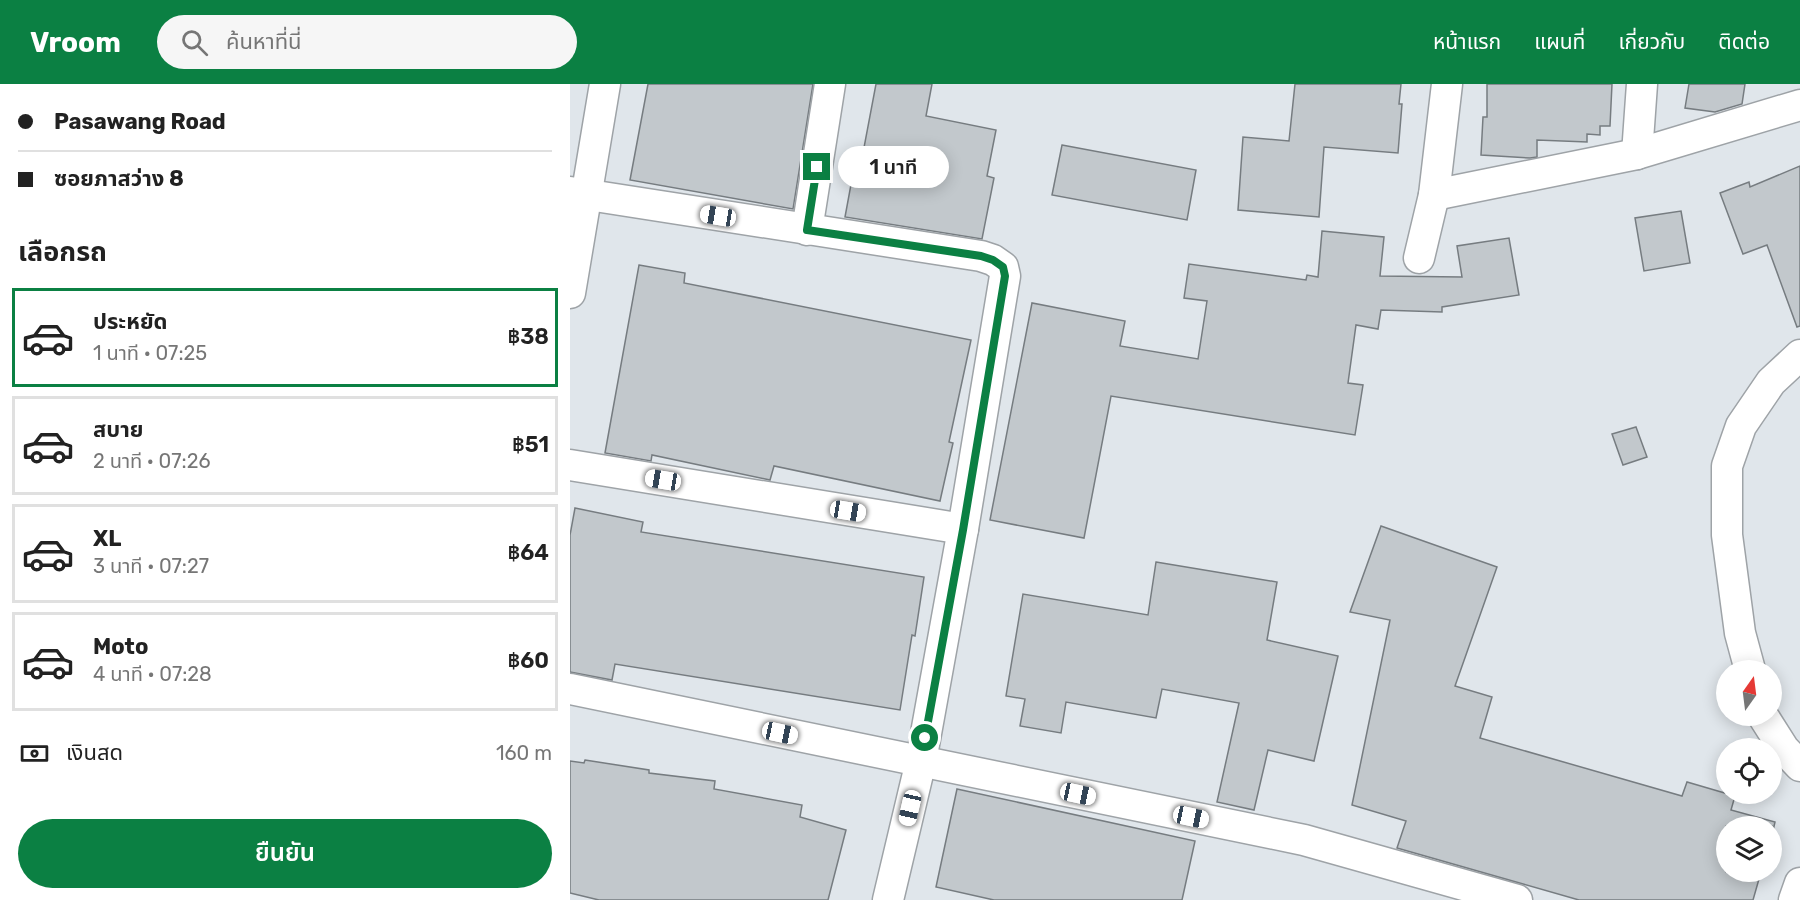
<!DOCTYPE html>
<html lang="th">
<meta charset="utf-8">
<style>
:root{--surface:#fff;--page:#f6f6f6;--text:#222;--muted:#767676;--line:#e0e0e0;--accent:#0b8043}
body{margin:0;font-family:Rubik,"Noto Sans Thai",sans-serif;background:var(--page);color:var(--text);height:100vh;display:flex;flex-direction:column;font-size:22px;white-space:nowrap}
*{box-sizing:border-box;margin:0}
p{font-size:20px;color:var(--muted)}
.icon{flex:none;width:33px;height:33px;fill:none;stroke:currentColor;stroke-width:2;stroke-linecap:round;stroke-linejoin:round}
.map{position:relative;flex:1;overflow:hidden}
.drawer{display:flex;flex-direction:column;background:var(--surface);width:570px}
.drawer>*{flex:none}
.guide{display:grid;align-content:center;height:132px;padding:0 18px;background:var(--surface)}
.needle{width:39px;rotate:14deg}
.tools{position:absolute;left:1146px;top:576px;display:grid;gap:12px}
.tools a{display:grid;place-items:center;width:66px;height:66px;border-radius:50%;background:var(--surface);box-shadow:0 3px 15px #0003;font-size:30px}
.end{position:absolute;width:27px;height:27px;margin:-14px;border:8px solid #0b8043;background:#fff;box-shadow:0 0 0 3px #fff}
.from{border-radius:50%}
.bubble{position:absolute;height:42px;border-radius:21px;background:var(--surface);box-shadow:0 3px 15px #0003;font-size:20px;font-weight:600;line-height:42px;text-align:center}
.car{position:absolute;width:18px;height:36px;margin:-18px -9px;border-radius:8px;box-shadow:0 0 4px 2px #0007;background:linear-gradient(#fff 24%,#345 0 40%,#fff 0 76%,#345 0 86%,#fff 0)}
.guide b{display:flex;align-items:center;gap:21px;height:57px;font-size:22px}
.guide b+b{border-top:2px solid var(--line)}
.guide i{width:15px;height:15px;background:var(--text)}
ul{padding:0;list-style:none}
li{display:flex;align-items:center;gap:18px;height:99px;margin:0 12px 9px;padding:0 6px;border:3px solid var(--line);border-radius:0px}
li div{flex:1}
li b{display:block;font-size:22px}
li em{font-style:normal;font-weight:600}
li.active{border-color:var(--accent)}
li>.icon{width:54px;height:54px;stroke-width:1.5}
h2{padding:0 18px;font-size:27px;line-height:72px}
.pay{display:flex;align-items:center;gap:15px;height:66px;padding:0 18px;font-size:22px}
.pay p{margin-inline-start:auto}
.action{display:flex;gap:12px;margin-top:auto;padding:12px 18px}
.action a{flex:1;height:69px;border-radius:36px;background:var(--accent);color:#fff;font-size:24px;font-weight:600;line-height:69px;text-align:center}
header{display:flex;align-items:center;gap:36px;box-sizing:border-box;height:84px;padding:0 30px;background:var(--accent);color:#fff}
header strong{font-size:28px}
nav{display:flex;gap:33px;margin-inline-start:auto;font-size:21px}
.search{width:420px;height:54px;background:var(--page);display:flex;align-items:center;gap:15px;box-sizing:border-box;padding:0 21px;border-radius:33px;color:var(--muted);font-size:22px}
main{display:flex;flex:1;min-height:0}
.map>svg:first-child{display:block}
</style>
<header>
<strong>Vroom</strong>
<div class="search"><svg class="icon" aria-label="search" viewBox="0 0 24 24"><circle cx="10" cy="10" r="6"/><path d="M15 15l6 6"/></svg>ค้นหาที่นี่</div>
<nav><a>หน้าแรก</a><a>แผนที่</a><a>เกี่ยวกับ</a><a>ติดต่อ</a></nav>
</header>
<main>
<section class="drawer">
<div class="guide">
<b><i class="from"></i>Pasawang Road</b>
<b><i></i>ซอยภาสว่าง 8</b>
</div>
<h2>เลือกรถ</h2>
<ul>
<li class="active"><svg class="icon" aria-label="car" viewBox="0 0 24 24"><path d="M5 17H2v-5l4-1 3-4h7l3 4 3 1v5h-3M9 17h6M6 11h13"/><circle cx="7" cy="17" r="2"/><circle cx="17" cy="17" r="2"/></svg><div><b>ประหยัด</b><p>1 นาที · 07:25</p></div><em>฿38</em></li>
<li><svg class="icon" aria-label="car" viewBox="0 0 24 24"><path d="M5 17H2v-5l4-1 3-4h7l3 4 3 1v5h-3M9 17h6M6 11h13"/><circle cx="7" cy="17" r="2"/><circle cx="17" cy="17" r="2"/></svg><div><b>สบาย</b><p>2 นาที · 07:26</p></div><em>฿51</em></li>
<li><svg class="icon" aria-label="car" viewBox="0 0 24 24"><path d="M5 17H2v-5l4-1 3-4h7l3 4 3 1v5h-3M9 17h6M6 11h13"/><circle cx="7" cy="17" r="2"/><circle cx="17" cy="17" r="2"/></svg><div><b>XL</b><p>3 นาที · 07:27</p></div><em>฿64</em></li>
<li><svg class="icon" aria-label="car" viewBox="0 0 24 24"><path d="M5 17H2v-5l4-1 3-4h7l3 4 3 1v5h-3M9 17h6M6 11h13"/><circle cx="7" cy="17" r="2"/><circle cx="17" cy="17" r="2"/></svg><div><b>Moto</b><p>4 นาที · 07:28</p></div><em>฿60</em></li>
</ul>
<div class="pay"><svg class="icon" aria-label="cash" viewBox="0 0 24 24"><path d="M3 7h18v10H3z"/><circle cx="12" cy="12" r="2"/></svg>เงินสด<p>160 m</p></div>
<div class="action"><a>ยืนยัน</a></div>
</section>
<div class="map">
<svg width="1230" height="816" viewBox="0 0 1230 816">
<rect width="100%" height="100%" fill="#e0e6eb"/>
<g fill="#c2c8cc" stroke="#767c80" stroke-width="1.5">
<polygon points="78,0 243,0 223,125 60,96"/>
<polygon points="306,0 362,0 356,32 426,46 417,92 424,94 412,155 275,133 287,68 293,69"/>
<polygon points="725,0 831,0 829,20 832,20 828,69 754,63 749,133 668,126 673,53 719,57"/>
<polygon points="917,0 1042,0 1040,42 1030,42 1030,51 1017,50 1017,58 967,56 967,73 960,74 911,71 913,33 917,33"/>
<polygon points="1119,0 1175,0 1172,20 1145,28 1115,24"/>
<polygon points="492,61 626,86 617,136 482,111"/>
<polygon points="1230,82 1230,242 1227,243 1197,161 1173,170 1150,109 1179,98 1180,103"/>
<polygon points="1111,127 1120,179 1074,187 1065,134"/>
<polygon points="752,147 814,153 810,192 892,193 887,162 939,154 949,211 872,223 872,228 811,226 808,245 786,241 778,299 793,301 785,351 541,312 514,454 420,436 462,219 555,237 550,262 628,275 637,217 614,214 619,180 736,196 737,191 748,193"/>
<polygon points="69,181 115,189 114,199 401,256 379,358 383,359 370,417 204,382 200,396 82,371 81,377 35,369"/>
<polygon points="1066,343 1077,373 1053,381 1042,350"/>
<polygon points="5,424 73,438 71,448 354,493 345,552 342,551 330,626 45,580 42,596 0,588 0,451"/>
<polygon points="811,442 927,483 885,602 922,613 910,654 1112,712 1117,698 1165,712 1161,726 1205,738 1202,751 1202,742 1156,742 1156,788 1191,788 1183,816 1009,816 827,764 836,737 782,721 820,536 780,528"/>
<polygon points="586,478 707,498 697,556 768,572 744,677 698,666 684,726 647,718 669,619 592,605 586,634 496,618 491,649 450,642 455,615 436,612 453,510 578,531"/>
<polygon points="15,676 79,686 79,689 145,697 144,705 232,721 230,733 276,746 258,816 29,816 0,809 0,677 14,679"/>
<polygon points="387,705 625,757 612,816 424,816 366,803"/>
</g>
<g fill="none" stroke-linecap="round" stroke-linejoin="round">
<defs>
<g id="street">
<polyline points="1067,70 1072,0"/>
<polyline points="0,108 411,172 423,176 433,183 435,192 393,445 351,677 318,816"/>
<polyline points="864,111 1067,70 1230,21"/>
<polyline points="237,146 260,0"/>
<polyline points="849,174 864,111 877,0"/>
<polyline points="0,209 35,0"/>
<polyline points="0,381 393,445"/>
<polyline points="1180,586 1170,549 1157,451 1157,382 1171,342 1201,298 1230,271"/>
<polyline points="0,605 734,756 947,816"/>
<polyline points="1193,632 1214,665 1230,682"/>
<polyline points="1224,816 1230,799"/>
</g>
</defs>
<use href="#street" stroke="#9ea3a7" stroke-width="33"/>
<use href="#street" stroke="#fff" stroke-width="30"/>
</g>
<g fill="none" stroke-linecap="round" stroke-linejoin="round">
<polyline stroke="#0b8043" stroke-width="8" points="247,83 237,146 411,172 423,176 433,183 435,192 393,446 355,654"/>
</g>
</svg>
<div class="tools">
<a><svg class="needle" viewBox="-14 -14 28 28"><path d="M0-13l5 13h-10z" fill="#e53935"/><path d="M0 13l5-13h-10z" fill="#767676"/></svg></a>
<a><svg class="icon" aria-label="locate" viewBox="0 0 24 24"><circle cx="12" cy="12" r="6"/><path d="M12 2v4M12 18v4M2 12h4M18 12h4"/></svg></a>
<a><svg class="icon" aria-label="layers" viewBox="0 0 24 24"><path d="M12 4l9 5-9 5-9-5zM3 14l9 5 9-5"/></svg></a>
</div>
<i class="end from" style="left:355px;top:654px"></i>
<i class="end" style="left:247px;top:83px"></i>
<div class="bubble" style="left:268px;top:62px;width:111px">1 นาที</div>
<i class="car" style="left:148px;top:132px;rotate:279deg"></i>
<i class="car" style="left:93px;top:396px;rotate:279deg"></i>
<i class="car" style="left:278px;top:427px;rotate:99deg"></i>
<i class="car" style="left:210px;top:649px;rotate:102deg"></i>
<i class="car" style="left:508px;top:710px;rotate:102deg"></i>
<i class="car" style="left:340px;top:724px;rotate:193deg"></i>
<i class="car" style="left:621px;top:733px;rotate:102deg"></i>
</div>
</main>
